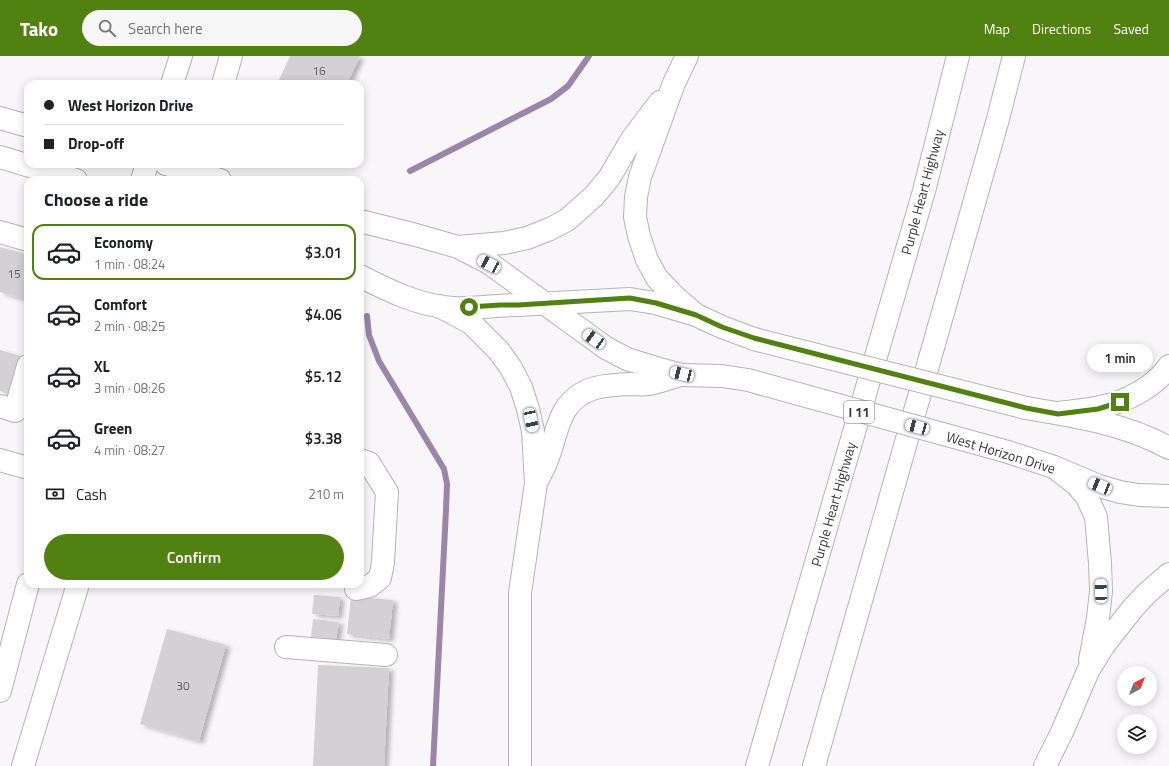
<!DOCTYPE html>
<meta charset="utf-8">
<style>
:root{--surface:#fff;--page:#f6f6f6;--text:#202124;--muted:#757577;--line:#e0e0e0;--accent:#508111}
body{margin:0;font-family:"Titillium Web",sans-serif;background:var(--page);color:var(--text);height:100vh;display:flex;flex-direction:column;font-size:15px;white-space:nowrap}
*{box-sizing:border-box;margin:0}
p{font-size:13px;color:var(--muted)}
.icon{flex:none;width:22px;height:22px;fill:none;stroke:currentColor;stroke-width:2;stroke-linecap:round;stroke-linejoin:round}
.map{position:relative;flex:1;overflow:hidden}
.side{position:absolute;left:24px;top:120px;width:340px;height:412px;display:flex;flex-direction:column;background:var(--surface);border-radius:12px;box-shadow:0 2px 10px #0003}
.side>*{flex:none}
.guide{position:absolute;left:24px;top:24px;width:340px;height:88px;border-radius:12px;box-shadow:0 2px 10px #0003;display:grid;align-content:center;height:88px;padding:0 20px;background:var(--surface)}
.needle{width:26px;rotate:42deg}
.tools{position:absolute;left:1117px;top:610px;display:grid;gap:8px}
.tools a{display:grid;place-items:center;width:40px;height:40px;border-radius:50%;background:var(--surface);box-shadow:0 2px 10px #0003;font-size:20px}
.end{position:absolute;width:18px;height:18px;margin:-9px;border:5px solid #508111;background:#fff;box-shadow:0 0 0 2px #fff}
.from{border-radius:50%}
.bubble{position:absolute;height:28px;border-radius:14px;background:var(--surface);box-shadow:0 2px 10px #0003;font-size:13px;font-weight:600;line-height:28px;text-align:center}
.car{position:absolute;width:12px;height:24px;margin:-12px -6px;border-radius:5px;box-shadow:0 0 3px 1px #0007;background:linear-gradient(#fff 24%,#345 0 40%,#fff 0 76%,#345 0 86%,#fff 0)}
.guide b{display:flex;align-items:center;gap:14px;height:38px;font-size:15px}
.guide b+b{border-top:1px solid var(--line)}
.guide i{width:10px;height:10px;background:var(--text)}
ul{padding:0;list-style:none}
li{display:flex;align-items:center;gap:12px;height:56px;margin:0 8px 6px;padding:0 12px;border:2px solid transparent;border-radius:12px}
li div{flex:1}
li b{display:block;font-size:15px}
li em{font-style:normal;font-weight:600}
li.on{border-color:var(--accent)}
li>.icon{width:36px;height:36px;stroke-width:1.5}
h2{padding:0 20px;font-size:18px;line-height:48px}
.pay{display:flex;align-items:center;gap:10px;height:44px;padding:0 20px;font-size:15px}
.pay p{margin-inline-start:auto}
.action{display:flex;gap:8px;margin-top:auto;padding:8px 20px}
.action a{flex:1;height:46px;border-radius:24px;background:var(--accent);color:#fff;font-size:16px;font-weight:600;line-height:46px;text-align:center}
header{display:flex;align-items:center;gap:24px;box-sizing:border-box;height:56px;padding:0 20px;background:var(--accent);color:#fff}
header strong{font-size:19px}
nav{display:flex;gap:22px;margin-inline-start:auto;font-size:14px}
.search{width:280px;height:36px;background:var(--page);display:flex;align-items:center;gap:10px;box-sizing:border-box;padding:0 14px;border-radius:22px;color:var(--muted);font-size:15px}
.map>svg:first-child{display:block}
</style>
<header>
<strong>Tako</strong>
<div class="search"><svg class="icon" aria-label="search" viewBox="0 0 24 24"><circle cx="10" cy="10" r="6"/><path d="M15 15l6 6"/></svg>Search here</div>
<nav><a>Map</a><a>Directions</a><a>Saved</a></nav>
</header>
<div class="map">
<svg width="1169" height="710" viewBox="0 0 1169 710">
<defs>
<filter id="shadow"><feDropShadow dx="4.5" dy="2.5" stdDeviation="2" flood-color="#0004"/></filter>
</defs>
<rect width="100%" height="100%" fill="#f8f6f9"/>
<g fill="none" stroke-linecap="round" stroke-linejoin="round">
<g stroke="#9b85a9" stroke-width="6">
<polyline points="410,115 551,43 568,30 589,0"/>
<polyline points="367,260 369,279 379,305 444,413 447,428 446,454 433,710"/>
</g>
</g>
<g fill="#d3d1d4" filter="url(#shadow)">
<polygon points="290,0 360,0 347,28 277,28"/>
<polygon points="0,191 28,199 28,244 0,236"/>
<polygon points="0,294 23,301 12,339 0,335"/>
<polygon points="314,539 340,541 338,560 312,558"/>
<polygon points="351,540 393,544 389,583 347,578"/>
<polygon points="313,563 339,566 336,584 311,581"/>
<polygon points="167,573 226,589 199,685 140,668"/>
<polygon points="318,609 389,612 384,710 313,710"/>
</g>
<g fill="none" stroke-linecap="round" stroke-linejoin="round">
<defs>
<g id="minor">
<polyline points="0,62 28,70"/>
<polyline points="0,101 76,124"/>
<polyline points="0,176 28,184"/>
<polyline points="0,350 15,355 28,310"/>
<polyline points="0,404 28,412"/>
<polyline points="356,533 370,530 380,522 383,506 387,436 369,407 360,404"/>
<polyline points="286,591 386,599"/>
</g>
<g id="major">
<polyline points="172,28 181,0"/>
<polyline points="223,28 231,0"/>
<polyline points="166,108 220,124"/>
<polyline points="142,124 147,108"/>
<polyline points="360,165 416,179 458,191 489,207 606,292 627,303 656,312 682,319 722,320 748,324"/>
<path d="M360,220C389,235 420,250 453,252C475,253 497,249 518,249L630,243L655,247L696,259L722,271L754,283"/>
<path d="M1026,352C1074,360 1126,368 1169,392"/>
<polyline points="1008,396 1054,411 1099,430 1120,436 1139,439 1169,440"/>
<polyline points="0,635 28,528"/>
<polyline points="23,710 78,528"/>
</g>
<g id="highway">
<polyline points="687,0 674,27 640,121 636,141 635,161 639,180 647,204 657,222 673,239 696,259"/>
<polyline points="458,191 504,187 527,182 550,173 567,164 594,140 609,122 632,83 660,46"/>
<polyline points="439,250 471,267 499,295 511,312 521,331 528,353 533,375 536,427 520,537 520,710"/>
<path d="M1058,357C1094,353 1119,351 1149,330C1157,324 1164,318 1169,310"/>
<polyline points="1054,411 1076,428 1087,441 1096,461 1100,507 1101,535 1098,562 1090,604"/>
<path d="M538,423C541,417 545,410 547,404C554,387 556,369 565,354C581,330 604,329 631,328C637,328 643,329 649,328C660,326 671,321 682,319"/>
<polyline points="757,710 924,135 958,0"/>
<polyline points="814,710 998,63 1014,0"/>
<polyline points="1045,710 1062,676 1088,615 1104,589 1133,552 1146,538 1169,518"/>
</g>
</defs>
<use href="#minor" stroke="#b4b3b6" stroke-width="24"/>
<use href="#major" stroke="#b4b3b6" stroke-width="24"/>
<use href="#highway" stroke="#b4b3b6" stroke-width="24"/>
<use href="#minor" stroke="#fff" stroke-width="22"/>
<use href="#major" stroke="#fff" stroke-width="22"/>
<use href="#highway" stroke="#fff" stroke-width="22"/>
<defs>
<g id="major-bridge">
<polyline points="754,283 1026,352"/>
<polyline points="748,324 1008,396"/>
</g>
</defs>
<use href="#major-bridge" stroke="#b4b3b6" stroke-width="24" stroke-linecap="butt"/>
<use href="#major-bridge" stroke="#fff" stroke-width="22"/>
</g>
<g fill="none" stroke-linecap="round" stroke-linejoin="round">
<polyline stroke="#508111" stroke-width="5" points="469,251 500,249 518,249 630,242 656,247 696,259 722,271 754,282 1026,352 1058,358 1098,353 1120,346"/>
</g>
<g text-anchor="middle" dominant-baseline="central" stroke-width="4" stroke-linejoin="round" paint-order="stroke">
<g font-size="12" fill="#605f60">
<text x="319" y="14">16</text>
<text x="14" y="217">15</text>
<text x="183" y="629">30</text>
</g>
<rect fill="#fff" stroke="#757475" stroke-width="1" x="844" y="345" width="30" height="22" rx="3"/>
<g font-size="13" font-weight="bold" fill="#3a393a">
<text x="859" y="356">I 11</text>
</g>
<g font-size="14" fill="#3a393a" stroke="#fff">
<text transform="translate(922 136) rotate(-75)">Purple Heart Highway</text>
<text transform="translate(1001 396) rotate(17)">West Horizon Drive</text>
<text transform="translate(833 448) rotate(-74)">Purple Heart Highway</text>
</g>
</g>
</svg>
<div class="tools">
<a><svg class="needle" viewBox="-14 -14 28 28"><path d="M0-13l5 13h-10z" fill="#e53935"/><path d="M0 13l5-13h-10z" fill="#757577"/></svg></a>
<a><svg class="icon" aria-label="layers" viewBox="0 0 24 24"><path d="M12 4l9 5-9 5-9-5zM3 14l9 5 9-5"/></svg></a>
</div>
<i class="end from" style="left:469px;top:251px"></i>
<i class="end" style="left:1120px;top:346px"></i>
<div class="bubble" style="left:1087px;top:288px;width:66px">1 min</div>
<i class="car" style="left:489px;top:208px;rotate:298deg"></i>
<i class="car" style="left:594px;top:283px;rotate:305deg"></i>
<i class="car" style="left:682px;top:318px;rotate:284deg"></i>
<i class="car" style="left:531px;top:364px;rotate:168deg"></i>
<i class="car" style="left:917px;top:371px;rotate:285deg"></i>
<i class="car" style="left:1100px;top:430px;rotate:292deg"></i>
<i class="car" style="left:1101px;top:535px;rotate:358deg"></i>
<div class="guide">
<b><i class="from"></i>West Horizon Drive</b>
<b><i></i>Drop-off</b>
</div>
<section class="side">
<h2>Choose a ride</h2>
<ul>
<li class="on"><svg class="icon" aria-label="car" viewBox="0 0 24 24"><path d="M5 17H2v-5l4-1 3-4h7l3 4 3 1v5h-3M9 17h6M6 11h13"/><circle cx="7" cy="17" r="2"/><circle cx="17" cy="17" r="2"/></svg><div><b>Economy</b><p>1 min · 08:24</p></div><em>$3.01</em></li>
<li><svg class="icon" aria-label="car" viewBox="0 0 24 24"><path d="M5 17H2v-5l4-1 3-4h7l3 4 3 1v5h-3M9 17h6M6 11h13"/><circle cx="7" cy="17" r="2"/><circle cx="17" cy="17" r="2"/></svg><div><b>Comfort</b><p>2 min · 08:25</p></div><em>$4.06</em></li>
<li><svg class="icon" aria-label="car" viewBox="0 0 24 24"><path d="M5 17H2v-5l4-1 3-4h7l3 4 3 1v5h-3M9 17h6M6 11h13"/><circle cx="7" cy="17" r="2"/><circle cx="17" cy="17" r="2"/></svg><div><b>XL</b><p>3 min · 08:26</p></div><em>$5.12</em></li>
<li><svg class="icon" aria-label="car" viewBox="0 0 24 24"><path d="M5 17H2v-5l4-1 3-4h7l3 4 3 1v5h-3M9 17h6M6 11h13"/><circle cx="7" cy="17" r="2"/><circle cx="17" cy="17" r="2"/></svg><div><b>Green</b><p>4 min · 08:27</p></div><em>$3.38</em></li>
</ul>
<div class="pay"><svg class="icon" aria-label="cash" viewBox="0 0 24 24"><path d="M3 7h18v10H3z"/><circle cx="12" cy="12" r="2"/></svg>Cash<p>210 m</p></div>
<div class="action"><a>Confirm</a></div>
</section>
</div>
